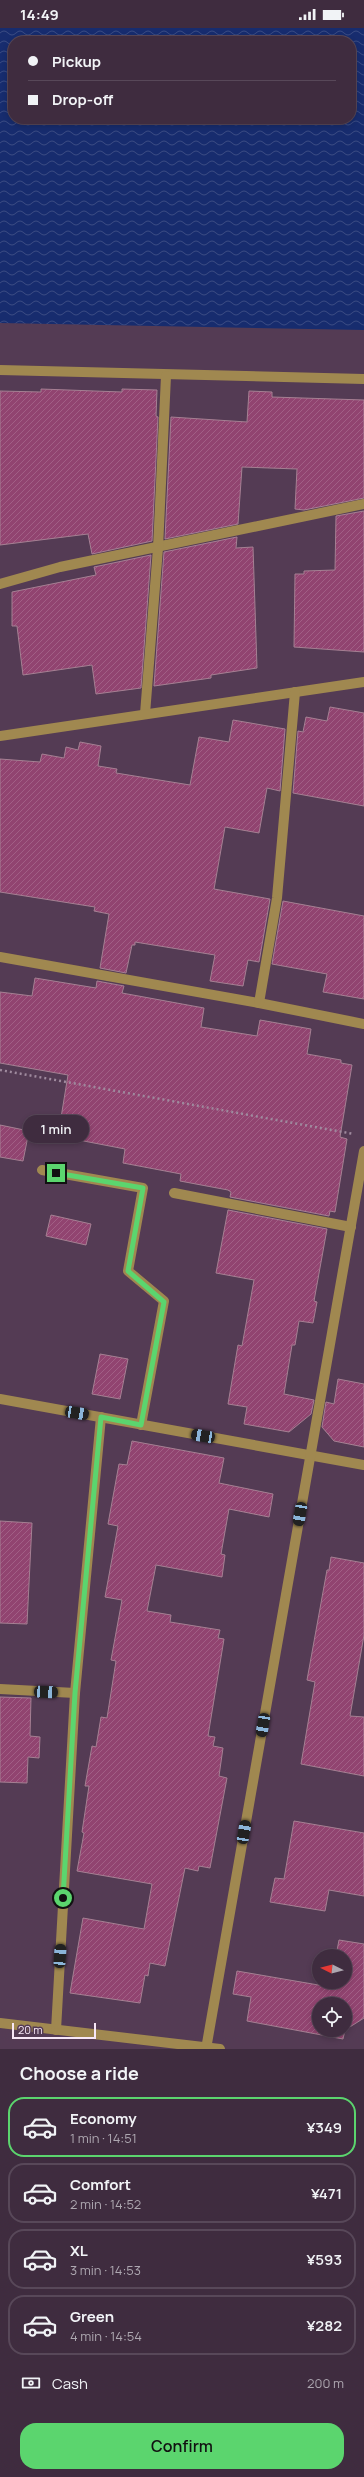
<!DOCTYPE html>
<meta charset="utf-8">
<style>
:root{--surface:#3f2c3f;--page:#463446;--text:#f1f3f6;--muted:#ada7b0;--line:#584859;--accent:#5bd56e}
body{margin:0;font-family:Manrope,sans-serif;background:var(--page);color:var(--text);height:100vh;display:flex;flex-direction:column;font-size:15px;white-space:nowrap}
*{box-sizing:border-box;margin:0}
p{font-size:13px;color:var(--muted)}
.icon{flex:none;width:22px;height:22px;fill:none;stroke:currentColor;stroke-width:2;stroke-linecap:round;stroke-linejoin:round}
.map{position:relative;height:2021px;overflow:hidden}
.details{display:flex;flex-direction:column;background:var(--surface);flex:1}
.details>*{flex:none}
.hud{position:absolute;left:8px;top:8px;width:348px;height:88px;border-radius:16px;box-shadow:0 2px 6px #0003,0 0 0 1px var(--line);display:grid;align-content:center;height:88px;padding:0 20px;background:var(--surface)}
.needle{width:26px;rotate:276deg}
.fabs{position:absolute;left:312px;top:1921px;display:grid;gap:8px}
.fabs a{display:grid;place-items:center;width:40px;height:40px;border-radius:50%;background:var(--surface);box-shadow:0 2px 6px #0003,0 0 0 1px var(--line);font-size:20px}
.scale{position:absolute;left:12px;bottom:10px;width:84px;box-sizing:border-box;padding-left:4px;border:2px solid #f7e7f6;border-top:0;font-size:11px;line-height:14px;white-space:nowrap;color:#f7e7f6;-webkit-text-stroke:3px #543b54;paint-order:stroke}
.end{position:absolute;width:18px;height:18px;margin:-9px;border:5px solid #5bd56e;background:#111;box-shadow:0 0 0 2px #111}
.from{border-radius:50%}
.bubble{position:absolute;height:28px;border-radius:14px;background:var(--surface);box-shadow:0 2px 6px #0003,0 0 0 1px var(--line);font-size:13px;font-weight:600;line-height:28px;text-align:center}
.car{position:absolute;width:12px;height:24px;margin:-12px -6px;border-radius:5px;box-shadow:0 0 3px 1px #0007;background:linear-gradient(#222 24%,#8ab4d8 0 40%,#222 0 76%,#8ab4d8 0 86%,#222 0)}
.hud b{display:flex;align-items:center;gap:14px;height:38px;font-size:15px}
.hud b+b{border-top:1px solid var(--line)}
.hud i{width:10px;height:10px;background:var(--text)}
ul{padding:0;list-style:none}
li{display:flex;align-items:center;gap:12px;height:60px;margin:0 8px 6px;padding:0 12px;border:2px solid var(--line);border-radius:16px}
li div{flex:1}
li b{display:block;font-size:15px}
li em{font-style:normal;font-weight:600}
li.active{border-color:var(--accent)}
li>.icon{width:36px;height:36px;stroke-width:1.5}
h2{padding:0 20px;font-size:18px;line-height:48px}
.pay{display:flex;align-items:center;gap:10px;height:44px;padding:0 20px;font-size:15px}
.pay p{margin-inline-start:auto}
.button{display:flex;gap:8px;margin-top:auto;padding:8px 20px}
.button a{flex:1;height:46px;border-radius:16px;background:var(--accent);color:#111;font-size:16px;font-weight:600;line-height:46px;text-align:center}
.status{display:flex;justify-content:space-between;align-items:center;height:28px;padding:0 20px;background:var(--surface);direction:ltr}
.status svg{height:11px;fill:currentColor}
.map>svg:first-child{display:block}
</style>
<div class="status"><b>14:49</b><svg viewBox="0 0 49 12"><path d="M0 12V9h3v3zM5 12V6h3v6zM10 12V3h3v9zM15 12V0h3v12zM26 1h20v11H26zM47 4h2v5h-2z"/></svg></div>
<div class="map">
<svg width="364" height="2021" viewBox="0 0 364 2021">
<defs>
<pattern id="water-waves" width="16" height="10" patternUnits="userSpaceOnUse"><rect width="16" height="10" fill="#172c6e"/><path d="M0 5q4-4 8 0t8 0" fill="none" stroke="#3a4b83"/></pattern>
<pattern id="building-hatch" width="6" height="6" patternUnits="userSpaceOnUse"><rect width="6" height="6" fill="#914470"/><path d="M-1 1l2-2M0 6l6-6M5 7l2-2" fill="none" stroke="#a15f85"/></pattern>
</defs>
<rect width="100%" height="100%" fill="#543b54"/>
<path fill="url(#water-waves)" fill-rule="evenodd" d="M0,0H364V302L0,295ZM13,13H351V91H13Z"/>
<g fill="url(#building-hatch)" stroke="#a58093">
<polygon points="41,361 122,364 122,361 157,362 156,388 158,389 152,513 92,526 88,506 0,517 0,363 41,364"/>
<polygon points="249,363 272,364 272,369 364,372 364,470 304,482 295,481 297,441 242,439 238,496 165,511 171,389 247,394"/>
<polygon points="364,483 364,624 294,619 295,546 304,546 304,543 335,542 336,488"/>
<polygon points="237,509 236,520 253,519 257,640 211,647 211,650 154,658 164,524"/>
<polygon points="151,527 141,660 96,666 92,637 23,647 17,598 12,598 12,564 96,547 94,539"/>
<polygon points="330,679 364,685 364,778 293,765 298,703 303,704 306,689 327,693"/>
<polygon points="233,692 285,701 280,763 267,760 259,805 225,799 214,861 270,871 259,934 248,932 243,958 210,953 215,927 135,914 135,917 132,917 126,945 100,940 109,886 94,883 95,879 0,864 0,731 40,734 42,726 64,730 66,719 78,722 80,714 101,718 98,738 117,741 116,745 190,757 199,709 229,714"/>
<polygon points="283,873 364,888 364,971 323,964 327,946 272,936"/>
<polygon points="35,950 96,960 97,953 124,958 122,965 204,980 201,999 257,1008 260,992 311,1001 307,1026 341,1032 341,1035 352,1037 340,1109 347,1111 335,1184 330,1183 329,1188 230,1169 231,1164 228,1162 180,1153 181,1146 123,1135 125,1121 58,1108 68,1047 0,1035 0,964 32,968"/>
<polygon points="0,1097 29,1103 23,1133 0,1129"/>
<polygon points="228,1182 327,1201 314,1273 317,1274 313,1295 299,1293 295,1317 292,1317 284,1366 314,1372 311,1386 289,1404 244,1396 247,1379 228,1376 238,1317 242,1318 254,1252 216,1245"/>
<polygon points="51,1187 91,1196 86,1217 46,1208"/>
<polygon points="100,1326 128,1331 120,1371 92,1366"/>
<polygon points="338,1351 364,1356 364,1419 334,1413 322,1399 326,1374 334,1376"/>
<polygon points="132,1413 224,1430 219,1455 273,1466 269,1489 229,1481 221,1526 225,1527 222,1549 156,1537 147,1583 171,1587 170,1594 220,1602 218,1610 224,1611 208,1708 215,1709 213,1718 223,1720 219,1748 227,1750 210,1840 199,1838 198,1843 185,1840 165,1938 150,1935 148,1948 145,1947 140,1975 70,1965 83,1890 144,1901 152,1856 77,1843 84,1805 82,1804 89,1758 85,1758 92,1718 96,1719 101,1689 107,1690 116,1633 111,1632 122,1572 105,1569 118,1498 108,1496 119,1436 127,1437"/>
<polygon points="0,1493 32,1495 27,1596 0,1595"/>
<polygon points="331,1529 364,1535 364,1607 350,1688 364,1689 364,1748 301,1736 315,1654 307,1652 327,1542 329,1542"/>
<polygon points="0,1669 31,1670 30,1708 40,1709 39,1730 28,1729 27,1755 0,1754"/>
<polygon points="294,1793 364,1805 364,1868 329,1862 325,1883 270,1874 275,1850 284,1851"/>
<polygon points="339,1912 364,1916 364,1990 345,2002 345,1976 319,1976 319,2002 345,2002 343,2011 247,1993 251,1969 233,1966 237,1943 330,1959 331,1954 345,1954 345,1928 336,1928"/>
</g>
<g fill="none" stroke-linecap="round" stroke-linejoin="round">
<polyline stroke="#9f8a9e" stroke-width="2.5" stroke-dasharray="2 3" stroke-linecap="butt" points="0,1042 354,1106"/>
<g stroke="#a08850" stroke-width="10">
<polyline points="0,342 364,351"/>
<polyline points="0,556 60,539 364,476"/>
<polyline points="145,686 158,520 166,348"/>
<polyline points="0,708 364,654"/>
<polyline points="0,929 259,975 364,996"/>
<polyline points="259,975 277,870 295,664"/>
<polyline points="42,1142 143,1160 128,1243 164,1273 141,1397"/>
<polyline points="174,1165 351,1199"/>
<polyline points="0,1371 364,1437"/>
<polyline points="0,1661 75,1665"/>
<polyline points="0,1995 220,2021"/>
<polyline points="56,2002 75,1665 101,1389"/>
<polyline points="206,2021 364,1123"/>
</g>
</g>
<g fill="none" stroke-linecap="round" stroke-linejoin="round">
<polyline stroke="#5bd56e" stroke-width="5" points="56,1145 143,1160 128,1243 164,1274 141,1397 101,1389 75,1665 63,1870"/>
</g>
</svg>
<div class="fabs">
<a><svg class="needle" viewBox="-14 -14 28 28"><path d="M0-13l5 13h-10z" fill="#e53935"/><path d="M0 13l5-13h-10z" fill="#ada7b0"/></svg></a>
<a><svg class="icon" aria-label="locate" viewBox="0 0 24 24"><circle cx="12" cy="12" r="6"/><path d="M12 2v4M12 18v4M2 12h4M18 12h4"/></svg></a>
</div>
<div class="scale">20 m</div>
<i class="end from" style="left:63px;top:1870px"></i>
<i class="end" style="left:56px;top:1145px"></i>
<div class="bubble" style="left:23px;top:1087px;width:66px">1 min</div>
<i class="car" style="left:77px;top:1385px;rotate:100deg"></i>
<i class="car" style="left:203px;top:1408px;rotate:280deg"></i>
<i class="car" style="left:300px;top:1486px;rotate:190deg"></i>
<i class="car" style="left:46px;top:1664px;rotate:93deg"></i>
<i class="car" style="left:263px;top:1697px;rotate:190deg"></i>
<i class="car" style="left:244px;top:1804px;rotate:10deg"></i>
<i class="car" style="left:60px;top:1928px;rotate:4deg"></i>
<div class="hud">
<b><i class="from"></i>Pickup</b>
<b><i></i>Drop-off</b>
</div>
</div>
<section class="details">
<h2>Choose a ride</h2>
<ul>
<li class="active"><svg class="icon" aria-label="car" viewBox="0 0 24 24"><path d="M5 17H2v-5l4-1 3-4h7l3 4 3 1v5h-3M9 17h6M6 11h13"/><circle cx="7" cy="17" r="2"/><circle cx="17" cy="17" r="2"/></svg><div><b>Economy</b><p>1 min · 14:51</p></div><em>¥349</em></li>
<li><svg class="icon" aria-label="car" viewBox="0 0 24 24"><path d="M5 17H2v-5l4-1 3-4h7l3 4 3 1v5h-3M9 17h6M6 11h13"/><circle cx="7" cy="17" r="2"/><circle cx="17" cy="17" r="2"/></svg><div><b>Comfort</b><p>2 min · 14:52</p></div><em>¥471</em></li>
<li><svg class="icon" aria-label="car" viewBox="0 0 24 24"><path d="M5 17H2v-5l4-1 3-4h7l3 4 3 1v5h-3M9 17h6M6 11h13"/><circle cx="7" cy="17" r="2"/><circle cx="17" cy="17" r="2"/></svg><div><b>XL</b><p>3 min · 14:53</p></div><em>¥593</em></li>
<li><svg class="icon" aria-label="car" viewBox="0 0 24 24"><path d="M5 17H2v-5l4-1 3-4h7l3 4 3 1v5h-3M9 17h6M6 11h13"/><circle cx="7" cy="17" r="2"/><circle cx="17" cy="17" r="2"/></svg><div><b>Green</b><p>4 min · 14:54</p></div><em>¥282</em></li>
</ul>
<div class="pay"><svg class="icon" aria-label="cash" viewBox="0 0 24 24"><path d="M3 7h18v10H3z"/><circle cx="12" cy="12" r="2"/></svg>Cash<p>200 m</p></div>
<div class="button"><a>Confirm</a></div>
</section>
